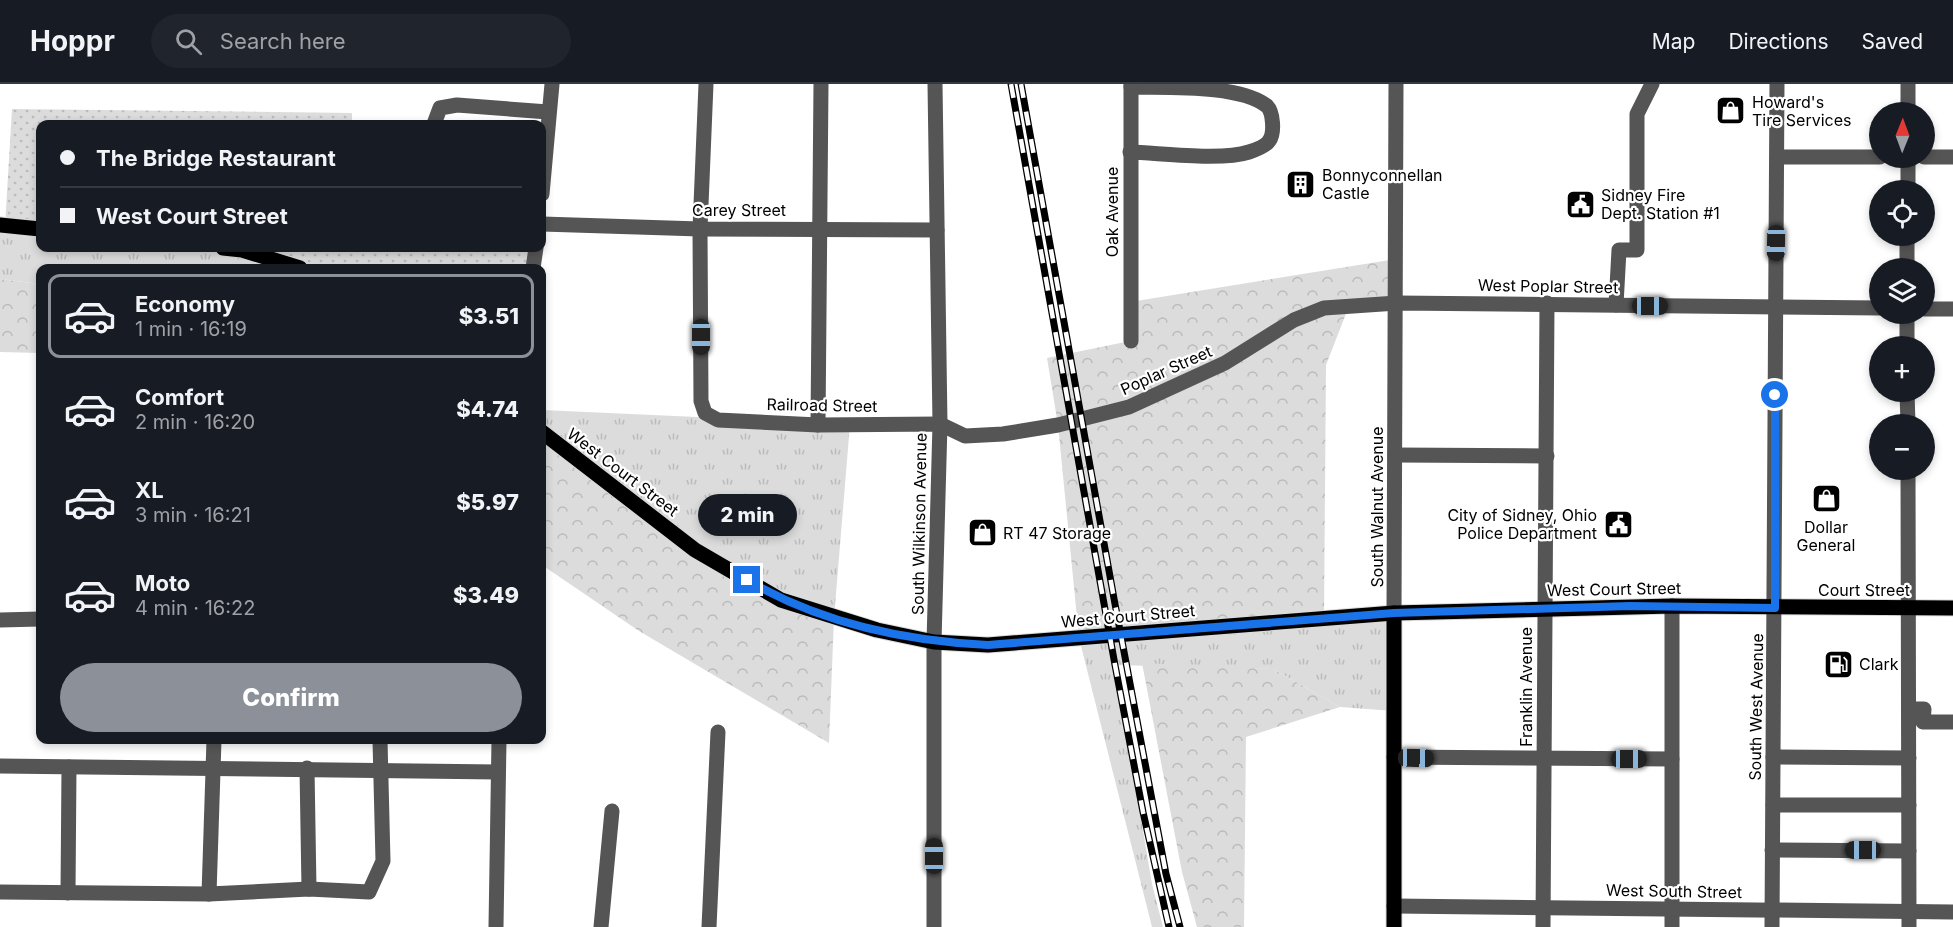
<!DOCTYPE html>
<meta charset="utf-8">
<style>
:root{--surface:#171b24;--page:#20242c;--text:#f1f3f6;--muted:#9ea1a6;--line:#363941;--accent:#8c9099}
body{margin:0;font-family:Inter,sans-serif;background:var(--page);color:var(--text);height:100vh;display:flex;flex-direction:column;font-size:22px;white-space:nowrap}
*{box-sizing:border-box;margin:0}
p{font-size:20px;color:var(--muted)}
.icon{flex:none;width:33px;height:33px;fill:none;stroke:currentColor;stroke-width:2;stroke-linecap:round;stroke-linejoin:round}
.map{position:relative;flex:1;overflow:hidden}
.drawer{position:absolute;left:36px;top:180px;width:510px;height:480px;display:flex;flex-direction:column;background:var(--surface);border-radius:12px;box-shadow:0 3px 9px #0003}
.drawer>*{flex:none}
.top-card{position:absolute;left:36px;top:36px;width:510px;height:132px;border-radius:12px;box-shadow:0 3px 9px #0003;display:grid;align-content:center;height:132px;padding:0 24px;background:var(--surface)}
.needle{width:39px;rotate:1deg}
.controls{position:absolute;left:1869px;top:18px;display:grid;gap:12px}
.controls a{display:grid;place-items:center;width:66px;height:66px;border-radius:50%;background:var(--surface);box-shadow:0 3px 9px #0003;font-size:30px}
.end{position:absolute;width:27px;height:27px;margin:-14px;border:8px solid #1a73e8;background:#fff;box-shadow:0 0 0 3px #fff}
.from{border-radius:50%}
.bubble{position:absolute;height:42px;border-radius:21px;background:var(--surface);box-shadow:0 3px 9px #0003;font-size:20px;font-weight:800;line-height:42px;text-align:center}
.car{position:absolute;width:18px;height:36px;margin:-18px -9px;border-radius:8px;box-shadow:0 0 4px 2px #0007;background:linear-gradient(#222 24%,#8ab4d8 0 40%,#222 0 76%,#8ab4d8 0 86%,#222 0)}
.top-card b{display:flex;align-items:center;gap:21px;height:57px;font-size:22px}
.top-card b+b{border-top:2px solid var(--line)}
.top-card i{width:15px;height:15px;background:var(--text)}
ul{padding:10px 0 0;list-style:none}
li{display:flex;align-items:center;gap:18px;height:84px;margin:0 12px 9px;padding:0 12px;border:3px solid transparent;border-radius:12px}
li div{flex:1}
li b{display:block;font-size:22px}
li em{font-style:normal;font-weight:800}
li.on{border-color:var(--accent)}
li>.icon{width:54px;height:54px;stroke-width:1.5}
.action{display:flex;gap:12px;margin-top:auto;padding:12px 24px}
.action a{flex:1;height:69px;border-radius:36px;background:var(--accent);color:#fff;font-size:24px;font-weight:800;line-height:69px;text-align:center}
header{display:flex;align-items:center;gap:36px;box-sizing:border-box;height:84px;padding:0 30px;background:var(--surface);border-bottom:2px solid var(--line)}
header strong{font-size:28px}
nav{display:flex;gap:33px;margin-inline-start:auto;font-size:21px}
.search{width:420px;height:54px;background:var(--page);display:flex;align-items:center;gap:15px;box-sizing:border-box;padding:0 21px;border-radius:33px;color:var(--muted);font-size:22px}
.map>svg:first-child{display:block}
</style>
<header>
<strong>Hoppr</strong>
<div class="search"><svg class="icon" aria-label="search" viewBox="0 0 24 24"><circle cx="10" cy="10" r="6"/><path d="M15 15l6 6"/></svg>Search here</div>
<nav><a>Map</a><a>Directions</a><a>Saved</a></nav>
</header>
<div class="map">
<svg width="1953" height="843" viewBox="0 0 1953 843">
<defs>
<pattern id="grass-tufts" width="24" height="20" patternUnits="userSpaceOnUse" patternTransform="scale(1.5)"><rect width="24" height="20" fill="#dcdcdc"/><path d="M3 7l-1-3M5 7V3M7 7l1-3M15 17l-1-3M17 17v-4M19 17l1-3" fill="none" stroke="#bbb"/></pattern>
<pattern id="forest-crowns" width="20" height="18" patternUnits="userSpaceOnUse" patternTransform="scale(1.5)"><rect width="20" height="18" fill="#dcdcdc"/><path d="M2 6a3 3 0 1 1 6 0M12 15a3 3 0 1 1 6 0" fill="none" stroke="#bbb"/></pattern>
<pattern id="park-dots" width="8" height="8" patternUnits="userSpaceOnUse" patternTransform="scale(1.5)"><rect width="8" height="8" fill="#dcdcdc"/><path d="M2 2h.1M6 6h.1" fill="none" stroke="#bbb" stroke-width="1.8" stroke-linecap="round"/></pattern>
</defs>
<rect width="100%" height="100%" fill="#fff"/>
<g fill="url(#grass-tufts)">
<polygon points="0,141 40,145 40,164 223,164 300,184 40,184 40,200 0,195"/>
<polygon points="542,326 850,340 834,534 695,466 542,348"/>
<polygon points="1394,529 1394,627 1340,623 1273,585 1115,581 1152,800 1163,843 1152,843 1079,554"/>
</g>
<g fill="url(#forest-crowns)">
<polygon points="1396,175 1397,219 1349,222 1326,281 1324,534 1079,554 1058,341 1047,274 1130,257 1130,218"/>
<polygon points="0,195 40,200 40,269 0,268"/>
<polygon points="542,348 695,466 834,534 829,659 639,547 542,481"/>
<polygon points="1142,579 1273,585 1340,623 1246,653 1244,843 1197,843 1182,788"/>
</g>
<g fill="url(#park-dots)">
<polygon points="12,25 352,29 352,40 40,40 40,145 5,142"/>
<polygon points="223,164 536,164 533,184 300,184"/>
</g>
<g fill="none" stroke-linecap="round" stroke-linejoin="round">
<defs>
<g id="major">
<polyline points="0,141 40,145"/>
<polyline points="223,164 242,166 300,184"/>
<polyline points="542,348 695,466 781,516 877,546 934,558 988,561 1394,529 1672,522 1953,524"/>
<polyline points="1394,529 1394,843"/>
</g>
</defs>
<use href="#major" stroke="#dbdbdb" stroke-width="17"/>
<g stroke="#555" stroke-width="15">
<polyline points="706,0 700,145 701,317 705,329 718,336 818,341 940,340 965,352 1003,350 1058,341 1129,323 1225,279 1294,236 1324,224 1397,219 1880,224"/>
<polyline points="1908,28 1908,0"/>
<polyline points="434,40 440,24 457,21 548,28"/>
<path d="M1130,68C1161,69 1221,77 1249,68C1255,66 1266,62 1269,57C1275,49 1273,28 1267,22C1239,0 1166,4 1131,3"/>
<polyline points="1777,73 1880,73"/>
<polyline points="1924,73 1953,73"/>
<polyline points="1908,106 1908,74"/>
<polyline points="542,110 552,0"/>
<polyline points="542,140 700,145 937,146"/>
<polyline points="533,184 536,164"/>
<polyline points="1907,184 1907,152"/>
<polyline points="1616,221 1619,166 1637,166 1637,30 1652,0"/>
<polyline points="1924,225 1953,225"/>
<polyline points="1907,230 1907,262"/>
<polyline points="1131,257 1131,0"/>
<polyline points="1907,308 1908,340"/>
<polyline points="818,341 821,0"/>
<polyline points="1395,371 1547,372"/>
<polyline points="1908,386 1909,843"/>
<polyline points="1672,522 1672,843"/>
<polyline points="1394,529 1396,0"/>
<polyline points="0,536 40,535"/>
<polyline points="1909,625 1924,625 1923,638 1953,638"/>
<polyline points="1394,673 1672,675"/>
<polyline points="1773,673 1909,674"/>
<polyline points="0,682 498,688"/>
<polyline points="307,684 309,805"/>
<polyline points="1773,721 1909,721"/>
<polyline points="1772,766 1909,767"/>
<polyline points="0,808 209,810 309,805 369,808 383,777 380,656"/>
<polyline points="68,809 69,683"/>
<polyline points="209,810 214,656"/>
<polyline points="1394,822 1953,828"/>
<polyline points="496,843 499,656"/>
<polyline points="601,843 612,727"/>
<polyline points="709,843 718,648"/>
<polyline points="934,843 934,558 940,340 935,0"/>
<polyline points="1543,843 1547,219"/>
<polyline points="1772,843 1777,0"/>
</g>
<use href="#major" stroke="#000" stroke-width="15"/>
<defs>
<g id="rail">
<polyline points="1011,0 1115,581 1143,728 1169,843"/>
<polyline points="1021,0 1115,520 1166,790 1180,843"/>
</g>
</defs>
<use href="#rail" stroke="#000" stroke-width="7"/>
<use href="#rail" stroke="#fff" stroke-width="4.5" stroke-dasharray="14" stroke-linecap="butt"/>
</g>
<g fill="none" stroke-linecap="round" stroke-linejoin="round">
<path stroke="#1a73e8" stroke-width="8" d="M747,496C820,539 904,557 988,561L1394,529L1630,522L1775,524V311"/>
</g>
<defs>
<symbol id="shop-square" viewBox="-11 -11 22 22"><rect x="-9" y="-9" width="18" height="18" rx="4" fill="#000" stroke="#fff"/><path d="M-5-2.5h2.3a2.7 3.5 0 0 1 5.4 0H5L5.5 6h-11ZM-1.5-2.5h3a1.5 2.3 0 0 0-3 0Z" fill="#fff"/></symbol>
<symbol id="building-square" viewBox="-11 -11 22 22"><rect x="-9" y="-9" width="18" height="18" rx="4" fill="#000" stroke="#fff"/><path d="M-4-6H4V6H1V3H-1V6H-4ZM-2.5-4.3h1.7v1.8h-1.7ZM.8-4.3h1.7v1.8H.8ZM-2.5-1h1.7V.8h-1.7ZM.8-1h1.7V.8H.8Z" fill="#fff"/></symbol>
<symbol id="civic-square" viewBox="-11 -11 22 22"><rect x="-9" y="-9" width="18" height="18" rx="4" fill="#000" stroke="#fff"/><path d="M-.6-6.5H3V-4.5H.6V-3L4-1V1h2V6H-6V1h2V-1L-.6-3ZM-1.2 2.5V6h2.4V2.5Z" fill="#fff"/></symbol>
<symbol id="fuel-square" viewBox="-11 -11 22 22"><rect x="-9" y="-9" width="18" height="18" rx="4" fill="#000" stroke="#fff"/><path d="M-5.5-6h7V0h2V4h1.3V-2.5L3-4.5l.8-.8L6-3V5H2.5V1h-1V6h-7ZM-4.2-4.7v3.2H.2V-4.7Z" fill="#fff"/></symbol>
</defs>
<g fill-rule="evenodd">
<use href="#shop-square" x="1714" y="10" width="33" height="33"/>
<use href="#building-square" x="1284" y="84" width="33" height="33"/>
<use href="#civic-square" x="1564" y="104" width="33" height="33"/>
<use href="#shop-square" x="1810" y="398" width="33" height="33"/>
<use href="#civic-square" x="1602" y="424" width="33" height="33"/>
<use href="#shop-square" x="966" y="432" width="33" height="33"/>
<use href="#fuel-square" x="1822" y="564" width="33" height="33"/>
</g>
<g text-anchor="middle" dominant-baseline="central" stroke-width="4.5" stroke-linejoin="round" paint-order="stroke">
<g font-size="16" fill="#000" stroke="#fff" text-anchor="start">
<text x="1752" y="18">Howard's<tspan x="1752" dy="18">Tire Services</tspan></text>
<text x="1322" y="91">Bonnyconnellan<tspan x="1322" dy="18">Castle</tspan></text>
<text x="1601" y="111">Sidney Fire<tspan x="1601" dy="18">Dept. Station #1</tspan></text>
<text x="1597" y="431" text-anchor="end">City of Sidney, Ohio<tspan x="1597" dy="18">Police Department</tspan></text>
<text x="1826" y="443" text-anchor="middle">Dollar<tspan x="1826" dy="18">General</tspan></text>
<text x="1003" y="449">RT 47 Storage</text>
<text x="1859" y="580">Clark</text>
</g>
<g font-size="16" fill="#000" stroke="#fff">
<text x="739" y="126">Carey Street</text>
<text transform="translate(1112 128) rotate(-90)">Oak Avenue</text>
<text transform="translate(1548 202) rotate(1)">West Poplar Street</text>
<text transform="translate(1166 286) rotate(-24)">Poplar Street</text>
<text transform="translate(822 321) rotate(1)">Railroad Street</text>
<text transform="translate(623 388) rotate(37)">West Court Street</text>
<text transform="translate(1377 423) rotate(-90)">South Walnut Avenue</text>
<text transform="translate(919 440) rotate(-89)">South Wilkinson Avenue</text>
<text transform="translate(1614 505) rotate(-1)">West Court Street</text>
<text x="1864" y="506">Court Street</text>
<text transform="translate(1128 532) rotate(-5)">West Court Street</text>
<text transform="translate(1526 603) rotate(-90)">Franklin Avenue</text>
<text transform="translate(1756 623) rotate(-89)">South West Avenue</text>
<text transform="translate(1674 807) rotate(1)">West South Street</text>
</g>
</g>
</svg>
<div class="controls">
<a><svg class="needle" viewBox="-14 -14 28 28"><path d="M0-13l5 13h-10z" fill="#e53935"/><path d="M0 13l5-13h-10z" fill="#9ea1a6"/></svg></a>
<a><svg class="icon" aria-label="locate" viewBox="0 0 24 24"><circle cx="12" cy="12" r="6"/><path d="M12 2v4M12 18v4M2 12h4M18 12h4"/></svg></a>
<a><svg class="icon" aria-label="layers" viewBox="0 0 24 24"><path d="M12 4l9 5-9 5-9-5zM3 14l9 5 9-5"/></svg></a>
<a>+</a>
<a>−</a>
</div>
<i class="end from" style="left:1775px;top:311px"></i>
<i class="end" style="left:747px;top:496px"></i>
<div class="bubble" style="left:698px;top:410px;width:99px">2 min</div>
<i class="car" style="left:1776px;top:159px;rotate:181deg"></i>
<i class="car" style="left:1650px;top:222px;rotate:90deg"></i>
<i class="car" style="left:701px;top:253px;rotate:180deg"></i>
<i class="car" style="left:1416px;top:674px;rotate:91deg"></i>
<i class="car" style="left:1629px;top:675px;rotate:90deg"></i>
<i class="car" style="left:1863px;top:766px;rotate:270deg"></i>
<i class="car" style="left:934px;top:772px;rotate:0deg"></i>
<div class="top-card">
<b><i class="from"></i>The Bridge Restaurant</b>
<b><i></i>West Court Street</b>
</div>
<section class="drawer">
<ul>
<li class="on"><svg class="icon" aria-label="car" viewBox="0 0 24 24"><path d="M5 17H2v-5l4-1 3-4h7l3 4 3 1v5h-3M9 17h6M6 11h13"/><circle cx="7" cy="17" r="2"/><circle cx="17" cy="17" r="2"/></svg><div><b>Economy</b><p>1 min · 16:19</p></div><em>$3.51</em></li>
<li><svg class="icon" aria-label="car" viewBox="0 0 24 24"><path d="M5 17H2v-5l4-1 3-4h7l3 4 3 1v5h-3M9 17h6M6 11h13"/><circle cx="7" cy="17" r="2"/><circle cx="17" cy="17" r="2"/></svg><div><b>Comfort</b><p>2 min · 16:20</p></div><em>$4.74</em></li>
<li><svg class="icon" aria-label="car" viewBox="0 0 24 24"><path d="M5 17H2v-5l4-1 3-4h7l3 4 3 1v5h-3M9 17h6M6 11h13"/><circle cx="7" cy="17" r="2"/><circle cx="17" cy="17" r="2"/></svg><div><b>XL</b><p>3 min · 16:21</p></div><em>$5.97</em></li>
<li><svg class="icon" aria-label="car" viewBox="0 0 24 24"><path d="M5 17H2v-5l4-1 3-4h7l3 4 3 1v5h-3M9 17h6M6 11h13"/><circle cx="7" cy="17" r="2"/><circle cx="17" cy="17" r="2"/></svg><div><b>Moto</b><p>4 min · 16:22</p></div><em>$3.49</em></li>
</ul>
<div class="action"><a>Confirm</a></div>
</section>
</div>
